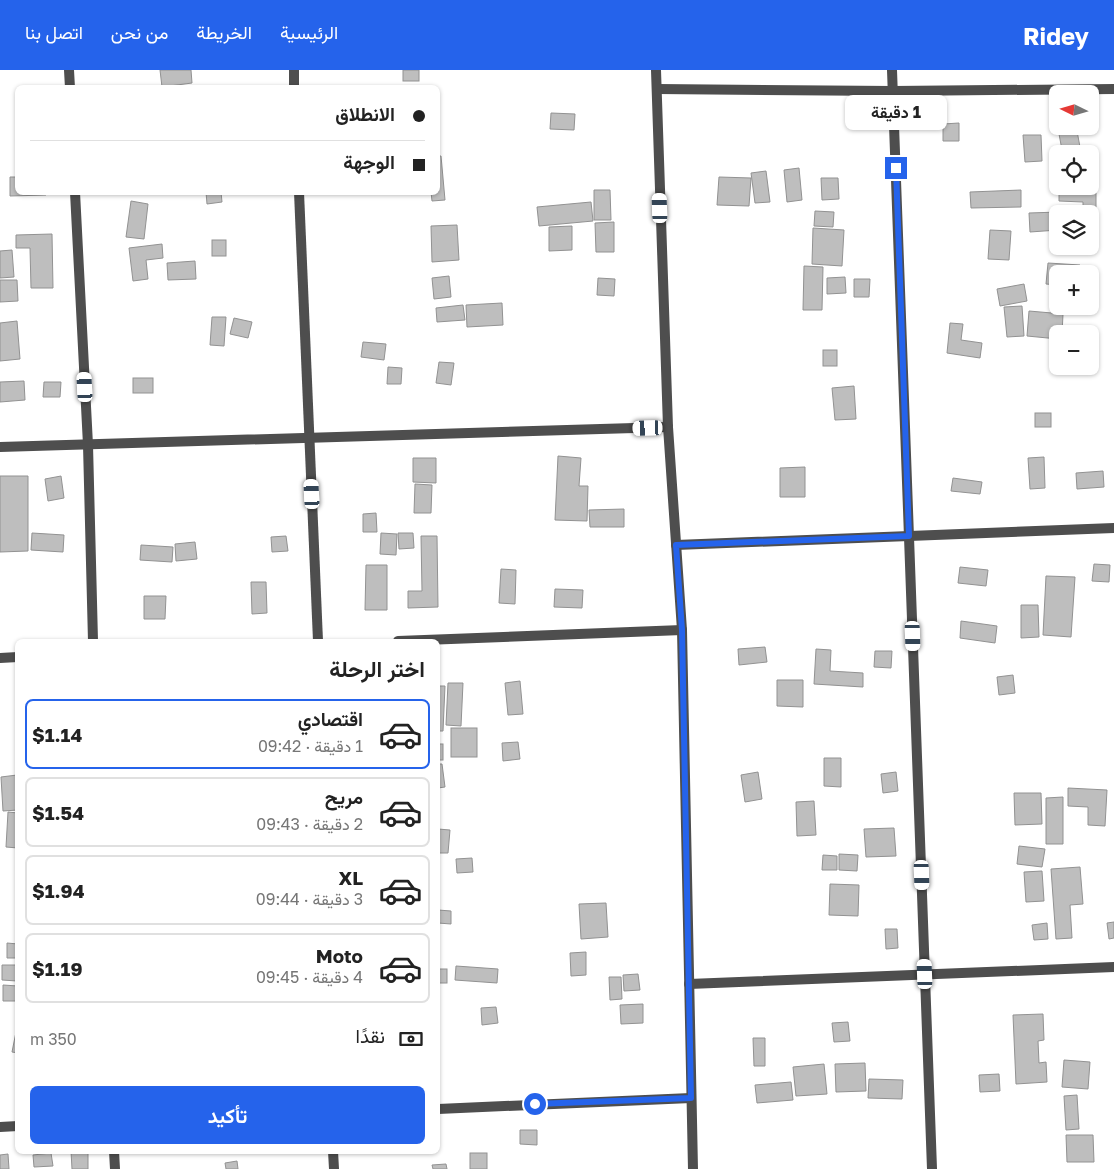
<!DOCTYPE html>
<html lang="ar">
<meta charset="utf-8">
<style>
:root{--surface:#fff;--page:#f2f2f2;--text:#222;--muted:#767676;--line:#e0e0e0;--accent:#2563eb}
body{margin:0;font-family:"Golos Text",Vazirmatn,sans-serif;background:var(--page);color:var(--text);direction:rtl;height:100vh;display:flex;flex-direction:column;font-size:19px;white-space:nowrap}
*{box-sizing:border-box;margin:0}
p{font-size:16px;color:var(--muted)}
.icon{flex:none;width:28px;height:28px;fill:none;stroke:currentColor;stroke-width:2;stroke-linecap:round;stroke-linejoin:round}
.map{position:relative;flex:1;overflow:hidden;direction:ltr}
.sheet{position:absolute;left:15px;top:569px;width:425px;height:515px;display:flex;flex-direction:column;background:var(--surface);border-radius:8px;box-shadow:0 1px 4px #0004;direction:rtl}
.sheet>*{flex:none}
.hud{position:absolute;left:15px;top:15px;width:425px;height:110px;border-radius:8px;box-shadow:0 1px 4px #0004;direction:rtl;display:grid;align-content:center;height:110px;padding:0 15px;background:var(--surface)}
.needle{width:32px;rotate:275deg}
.controls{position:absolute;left:1049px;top:15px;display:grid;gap:10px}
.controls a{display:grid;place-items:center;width:50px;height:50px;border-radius:8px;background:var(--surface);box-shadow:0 1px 4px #0004;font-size:25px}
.end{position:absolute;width:22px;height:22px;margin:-11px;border:6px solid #2563eb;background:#fff;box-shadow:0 0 0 2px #fff}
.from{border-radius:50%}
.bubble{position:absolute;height:35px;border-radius:8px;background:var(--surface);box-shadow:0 1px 4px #0004;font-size:16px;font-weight:700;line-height:35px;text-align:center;direction:rtl}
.car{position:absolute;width:15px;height:30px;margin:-15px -8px;border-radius:6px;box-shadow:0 0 4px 1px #0007;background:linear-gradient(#fff 24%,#345 0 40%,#fff 0 76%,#345 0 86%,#fff 0)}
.hud b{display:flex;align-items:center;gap:18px;height:48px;font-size:19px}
.hud b+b{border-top:1px solid var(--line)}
.hud i{width:12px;height:12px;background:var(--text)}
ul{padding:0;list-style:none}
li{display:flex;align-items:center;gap:15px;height:70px;margin:0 10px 8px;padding:0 5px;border:2px solid var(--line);border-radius:8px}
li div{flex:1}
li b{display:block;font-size:19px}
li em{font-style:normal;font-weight:700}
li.selected{border-color:var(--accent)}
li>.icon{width:45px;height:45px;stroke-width:1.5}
h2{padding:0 15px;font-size:22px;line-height:60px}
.pay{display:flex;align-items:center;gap:12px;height:55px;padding:0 15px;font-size:19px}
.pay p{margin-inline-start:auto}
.button{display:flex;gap:10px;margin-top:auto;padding:10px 15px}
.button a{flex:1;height:58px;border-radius:8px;background:var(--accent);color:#fff;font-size:20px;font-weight:700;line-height:58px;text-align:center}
header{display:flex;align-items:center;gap:30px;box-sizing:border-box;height:70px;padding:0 25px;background:var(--accent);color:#fff}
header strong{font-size:24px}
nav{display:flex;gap:28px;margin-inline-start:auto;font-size:18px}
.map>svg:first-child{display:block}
</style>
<header>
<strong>Ridey</strong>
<nav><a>الرئيسية</a><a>الخريطة</a><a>من نحن</a><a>اتصل بنا</a></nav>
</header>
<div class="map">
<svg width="1114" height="1099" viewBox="0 0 1114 1099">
<rect width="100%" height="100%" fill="#fff"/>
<g fill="#bebebe" stroke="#929292">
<polygon points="160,0 191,0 192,13 162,17"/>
<rect x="403" y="0" width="16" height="11"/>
<polygon points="1094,41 1094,56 1090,56 1090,42"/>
<polygon points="551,43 575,44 574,60 550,59"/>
<polygon points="959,53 959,71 943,71 943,54"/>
<polygon points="1077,61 1080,77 1062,80 1059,64"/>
<polygon points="1023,65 1041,65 1042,91 1025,92"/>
<polygon points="438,86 441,86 445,130 432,131 431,122 438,122"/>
<polygon points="799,98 802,130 787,132 784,100"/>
<polygon points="766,101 770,132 755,133 751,103"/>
<polygon points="10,107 18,107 18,122 46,122 46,125 10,126"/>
<polygon points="719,107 751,108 749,136 717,135"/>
<polygon points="821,108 838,108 839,129 822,130"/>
<polygon points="1090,114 1096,114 1096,153 1090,153 1090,144 1083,144 1083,132 1059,131 1059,116 1090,116"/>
<polygon points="594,120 610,120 611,150 594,150"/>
<polygon points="1021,120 1021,137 971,138 970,122"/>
<polygon points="206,122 221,122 222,132 207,134"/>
<polygon points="131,131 148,134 144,169 126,167"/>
<polygon points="591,132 593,151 539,156 537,137"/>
<polygon points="815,141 834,142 833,157 814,156"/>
<polygon points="1059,142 1058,144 1058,160 1030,162 1029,143"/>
<polygon points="614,152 614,182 596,182 595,153"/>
<polygon points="457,155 459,190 432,192 431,156"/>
<polygon points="572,156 572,180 549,181 549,157"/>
<polygon points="813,158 844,160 842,196 812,194"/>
<polygon points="990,160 1011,161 1009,190 988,189"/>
<polygon points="52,164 53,218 31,218 30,178 16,178 16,165"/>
<rect x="212" y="170" width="14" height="16"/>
<polygon points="162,174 163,188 146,190 148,209 133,211 129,178"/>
<polygon points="12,180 14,207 0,208 0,181"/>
<polygon points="195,191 196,209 168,210 167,193"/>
<polygon points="1048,193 1080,195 1079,204 1058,204 1058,215 1046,214"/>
<polygon points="804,196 823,197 822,240 803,240"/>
<polygon points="449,206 451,227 434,229 432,208"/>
<polygon points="845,207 846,223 827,224 827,208"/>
<polygon points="598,208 615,209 614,226 597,225"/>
<polygon points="854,209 870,209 869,227 854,227"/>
<polygon points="0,210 17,210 18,231 0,232"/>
<polygon points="1024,214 1027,231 1000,236 997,219"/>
<polygon points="502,233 503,255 467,257 466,235"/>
<polygon points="463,235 465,250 437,252 436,238"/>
<polygon points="1022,236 1024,266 1007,267 1004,237"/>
<polygon points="1029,241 1063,244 1062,264 1058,264 1058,269 1027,266"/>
<polygon points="212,247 226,247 224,276 210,275"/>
<polygon points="234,248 252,252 248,268 230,264"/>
<polygon points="17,251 20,289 0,291 0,253"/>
<polygon points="950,253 963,254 961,270 982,273 980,288 947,283"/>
<polygon points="363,272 386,274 384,290 361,287"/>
<rect x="823" y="280" width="14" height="16"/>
<polygon points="439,292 454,293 451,315 436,313"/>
<polygon points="388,297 402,298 401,314 387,314"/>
<rect x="133" y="308" width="20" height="15"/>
<polygon points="24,311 25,330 0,332 0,312"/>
<polygon points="44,312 61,312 60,327 43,327"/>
<polygon points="854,316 856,349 835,350 832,318"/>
<rect x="1035" y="343" width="16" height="14"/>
<polygon points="558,386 581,388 579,416 588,416 587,451 555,450"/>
<polygon points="1044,387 1045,418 1030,419 1028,388"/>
<polygon points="413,388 436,388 436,413 413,412"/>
<polygon points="805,397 805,427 780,427 780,398"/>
<polygon points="1103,401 1104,417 1077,419 1076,403"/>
<polygon points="0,406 28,406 28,481 0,482"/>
<polygon points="61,406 64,428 48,431 45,409"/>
<polygon points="953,408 982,412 980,424 951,421"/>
<polygon points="415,414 432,415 431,443 414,443"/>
<polygon points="624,439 624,457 590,457 589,440"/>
<polygon points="376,443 377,462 363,462 363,444"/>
<polygon points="32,463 64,465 63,482 31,480"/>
<polygon points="381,463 397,464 396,485 380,484"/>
<polygon points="398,463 413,463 414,478 399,479"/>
<polygon points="286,466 288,481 272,482 271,467"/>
<polygon points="421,466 437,466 438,537 408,538 408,521 422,521"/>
<polygon points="195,472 197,489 176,491 175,474"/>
<polygon points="141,475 173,477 172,492 140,490"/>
<polygon points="1094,494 1110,495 1109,512 1092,511"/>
<polygon points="366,495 387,495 387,540 365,540"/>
<polygon points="960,497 988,500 986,516 958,513"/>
<polygon points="501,499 516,500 515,534 499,533"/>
<polygon points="1046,506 1075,507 1071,567 1043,565"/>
<polygon points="251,512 266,512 267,543 252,544"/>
<polygon points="555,519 583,520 582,538 554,537"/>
<polygon points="144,526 166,526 165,549 144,549"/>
<polygon points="1021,535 1038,535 1039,567 1021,568"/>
<polygon points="961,551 997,556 995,573 960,568"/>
<polygon points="765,577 767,592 739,595 738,579"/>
<polygon points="816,579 831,580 830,601 863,603 863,617 814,614"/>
<polygon points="875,581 892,581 891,598 874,597"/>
<polygon points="1013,605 1015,623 999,625 997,607"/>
<polygon points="777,610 803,610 803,637 777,636"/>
<polygon points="520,611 523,644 508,645 505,613"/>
<polygon points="448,613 463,613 461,656 446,655"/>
<polygon points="438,616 445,616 443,661 438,661"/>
<rect x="451" y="658" width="26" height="29"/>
<polygon points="518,672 520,689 503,691 502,673"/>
<rect x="438" y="674" width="5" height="16"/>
<polygon points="824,688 841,688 841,717 824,716"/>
<polygon points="438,694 442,694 445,717 438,718"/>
<polygon points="758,702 762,729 745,732 741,705"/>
<polygon points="896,702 898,721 883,723 881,704"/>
<polygon points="17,705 18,740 3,741 1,707"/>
<polygon points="1068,718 1107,720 1105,756 1088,755 1088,737 1068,736"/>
<polygon points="1014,723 1041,723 1042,754 1015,755"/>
<polygon points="1063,727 1063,774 1046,774 1046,728"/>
<polygon points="814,731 816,765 797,766 796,732"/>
<polygon points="8,742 18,743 18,778 6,777"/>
<polygon points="894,758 896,786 866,787 864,759"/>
<polygon points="438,759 450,760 448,783 438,783"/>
<polygon points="1019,776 1045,779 1042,797 1017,794"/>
<polygon points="839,784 858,785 857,801 839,800"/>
<polygon points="823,785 837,786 837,800 822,800"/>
<polygon points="472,788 473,802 457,803 456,789"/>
<polygon points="1080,797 1083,834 1070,835 1072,868 1056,869 1051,799"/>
<polygon points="1042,801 1044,831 1026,832 1024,802"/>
<polygon points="830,814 859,815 858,846 829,845"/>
<polygon points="606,833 608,867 581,869 579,834"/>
<polygon points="438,840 451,841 451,854 438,853"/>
<polygon points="1114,852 1114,868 1109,869 1107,853"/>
<polygon points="1047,853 1048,869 1034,870 1032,855"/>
<polygon points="885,859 897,859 898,878 886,879"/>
<polygon points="7,873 18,874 18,888 7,888"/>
<polygon points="586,882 586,905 571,906 570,883"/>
<polygon points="2,895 17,895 17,911 2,910"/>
<polygon points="456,896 498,899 497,913 455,910"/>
<rect x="438" y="899" width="9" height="14"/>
<polygon points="638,904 640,920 624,921 623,905"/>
<polygon points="609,907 621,907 622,929 610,930"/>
<polygon points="3,915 18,916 18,931 3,931"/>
<polygon points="643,934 643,953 621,954 620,935"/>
<polygon points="496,937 498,953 482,955 481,938"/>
<polygon points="1043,944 1044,970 1038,971 1039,993 1046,992 1047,1012 1016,1014 1013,945"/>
<polygon points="18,952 18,983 12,982"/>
<polygon points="848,952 850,971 834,972 832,953"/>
<polygon points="753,968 765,968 765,996 754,996"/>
<polygon points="1064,990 1090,992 1088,1019 1062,1017"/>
<polygon points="865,993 866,1021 836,1022 835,994"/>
<polygon points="824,994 827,1024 796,1026 793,997"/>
<polygon points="999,1004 1000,1021 980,1022 979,1005"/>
<polygon points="869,1009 903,1010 902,1029 868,1028"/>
<polygon points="791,1012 793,1030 757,1033 755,1015"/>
<polygon points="1077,1025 1079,1059 1066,1060 1064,1026"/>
<polygon points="520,1060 537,1060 537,1075 520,1074"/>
<polygon points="1066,1065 1093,1065 1094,1092 1067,1092"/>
<polygon points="71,1081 88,1081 88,1099 72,1099"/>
<polygon points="51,1083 53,1096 34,1097 33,1085"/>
<rect x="470" y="1083" width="17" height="16"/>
<polygon points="8,1084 9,1099 0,1099 0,1085"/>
<polygon points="237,1091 238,1099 226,1099 225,1093"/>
<polygon points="446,1094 447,1099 433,1099 432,1095"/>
</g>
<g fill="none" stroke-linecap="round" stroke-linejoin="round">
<g stroke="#4e4e4e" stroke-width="10">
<polyline points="69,0 70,18"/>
<polyline points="294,0 294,18"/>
<polyline points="892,0 932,1099"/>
<polyline points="657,19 893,21 1114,19"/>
<polyline points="75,122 88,375 93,571"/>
<polyline points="299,122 318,571"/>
<polyline points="0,377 668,357"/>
<polyline points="676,475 1114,458"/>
<polyline points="398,571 682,560"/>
<polyline points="0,588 18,587"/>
<polyline points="438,1039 691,1028"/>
<polyline points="0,1057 18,1056"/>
<polyline points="114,1081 115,1099"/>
<polyline points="333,1081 334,1099"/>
</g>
<g stroke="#4e4e4e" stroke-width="10">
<polyline points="656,0 668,357 682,560 693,1099"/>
<polyline points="689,914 1114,897"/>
</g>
</g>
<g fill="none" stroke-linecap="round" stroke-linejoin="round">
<polyline stroke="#2563eb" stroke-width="6" points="535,1034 691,1028 682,560 676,475 909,466 896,98"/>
</g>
</svg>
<div class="controls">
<a><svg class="needle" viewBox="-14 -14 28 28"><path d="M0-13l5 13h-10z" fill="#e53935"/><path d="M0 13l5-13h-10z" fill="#767676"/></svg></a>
<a><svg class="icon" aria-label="locate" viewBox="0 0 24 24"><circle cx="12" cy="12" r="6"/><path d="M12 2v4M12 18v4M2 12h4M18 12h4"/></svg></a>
<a><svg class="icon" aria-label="layers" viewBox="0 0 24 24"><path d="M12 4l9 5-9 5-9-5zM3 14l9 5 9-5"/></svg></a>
<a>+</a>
<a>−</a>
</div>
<i class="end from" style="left:535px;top:1034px"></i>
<i class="end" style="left:896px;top:98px"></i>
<div class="bubble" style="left:845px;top:25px;width:102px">1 دقيقة</div>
<i class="car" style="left:660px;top:138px;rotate:358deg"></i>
<i class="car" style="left:85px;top:317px;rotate:357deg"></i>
<i class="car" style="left:648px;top:358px;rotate:268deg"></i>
<i class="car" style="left:312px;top:424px;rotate:357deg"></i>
<i class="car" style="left:913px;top:566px;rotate:178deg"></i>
<i class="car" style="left:922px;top:805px;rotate:178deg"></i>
<i class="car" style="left:925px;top:904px;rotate:358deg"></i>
<div class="hud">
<b><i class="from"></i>الانطلاق</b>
<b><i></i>الوجهة</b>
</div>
<section class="sheet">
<h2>اختر الرحلة</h2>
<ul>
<li class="selected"><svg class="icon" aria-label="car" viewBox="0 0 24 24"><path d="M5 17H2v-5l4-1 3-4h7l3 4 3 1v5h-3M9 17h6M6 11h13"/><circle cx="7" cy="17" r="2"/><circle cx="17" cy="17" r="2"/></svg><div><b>اقتصادي</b><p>1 دقيقة · 09:42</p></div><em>$1.14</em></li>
<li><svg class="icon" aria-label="car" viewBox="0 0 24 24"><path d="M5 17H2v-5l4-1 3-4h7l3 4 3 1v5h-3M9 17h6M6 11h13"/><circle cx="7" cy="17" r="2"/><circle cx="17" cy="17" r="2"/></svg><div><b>مريح</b><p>2 دقيقة · 09:43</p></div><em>$1.54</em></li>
<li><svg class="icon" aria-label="car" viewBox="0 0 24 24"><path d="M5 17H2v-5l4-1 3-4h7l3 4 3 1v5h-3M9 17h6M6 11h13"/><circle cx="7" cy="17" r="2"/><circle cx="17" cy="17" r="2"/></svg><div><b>XL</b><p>3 دقيقة · 09:44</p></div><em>$1.94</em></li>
<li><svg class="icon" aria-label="car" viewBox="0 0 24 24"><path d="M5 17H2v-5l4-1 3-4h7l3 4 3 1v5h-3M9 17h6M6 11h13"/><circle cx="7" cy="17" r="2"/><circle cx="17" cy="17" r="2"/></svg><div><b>Moto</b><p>4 دقيقة · 09:45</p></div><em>$1.19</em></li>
</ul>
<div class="pay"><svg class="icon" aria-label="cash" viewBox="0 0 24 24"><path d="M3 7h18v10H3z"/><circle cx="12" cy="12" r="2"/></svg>نقدًا<p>350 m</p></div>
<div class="button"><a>تأكيد</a></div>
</section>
</div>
